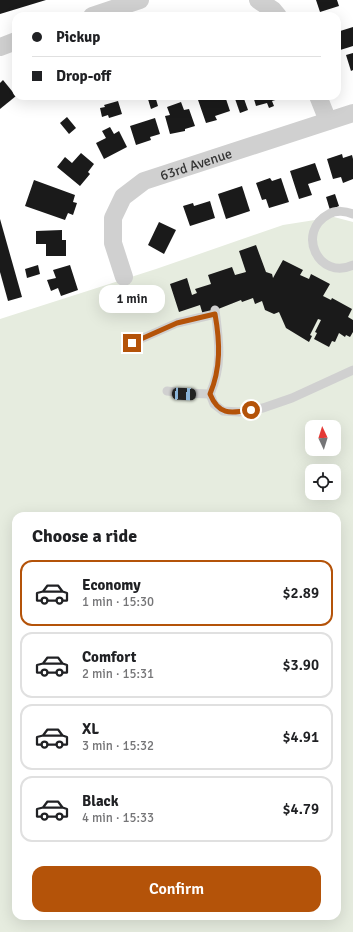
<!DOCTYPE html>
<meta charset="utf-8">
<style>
:root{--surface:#fff;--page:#f6f6f6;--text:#202124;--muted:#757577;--line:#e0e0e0;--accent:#b45309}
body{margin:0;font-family:Signika,sans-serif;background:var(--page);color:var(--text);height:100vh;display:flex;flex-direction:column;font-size:15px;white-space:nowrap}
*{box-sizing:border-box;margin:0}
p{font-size:13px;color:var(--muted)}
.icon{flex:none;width:22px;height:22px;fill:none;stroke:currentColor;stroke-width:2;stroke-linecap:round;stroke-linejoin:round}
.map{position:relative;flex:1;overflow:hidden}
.drawer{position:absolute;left:12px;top:512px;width:329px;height:408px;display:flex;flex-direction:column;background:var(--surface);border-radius:12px;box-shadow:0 4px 16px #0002}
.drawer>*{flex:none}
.banner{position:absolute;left:12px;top:12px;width:329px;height:88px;border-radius:12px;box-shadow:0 4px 16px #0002;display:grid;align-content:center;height:88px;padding:0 20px;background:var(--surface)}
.needle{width:26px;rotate:356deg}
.tools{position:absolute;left:305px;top:420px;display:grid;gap:8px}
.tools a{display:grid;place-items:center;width:36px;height:36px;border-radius:8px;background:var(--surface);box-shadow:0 4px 16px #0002;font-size:20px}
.end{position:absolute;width:18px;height:18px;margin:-9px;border:5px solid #b45309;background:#fff;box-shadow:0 0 0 2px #fff}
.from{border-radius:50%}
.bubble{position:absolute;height:28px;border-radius:12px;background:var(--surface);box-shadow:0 4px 16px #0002;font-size:13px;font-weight:600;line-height:28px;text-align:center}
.car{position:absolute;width:12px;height:24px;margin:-12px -6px;border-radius:5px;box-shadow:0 0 3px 1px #0007;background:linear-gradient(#222 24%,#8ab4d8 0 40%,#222 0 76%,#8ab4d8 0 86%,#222 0)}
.banner b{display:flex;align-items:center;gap:14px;height:38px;font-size:15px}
.banner b+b{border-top:1px solid var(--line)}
.banner i{width:10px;height:10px;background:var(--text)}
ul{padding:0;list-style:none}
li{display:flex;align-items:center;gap:12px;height:66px;margin:0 8px 6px;padding:0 12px;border:2px solid var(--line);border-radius:12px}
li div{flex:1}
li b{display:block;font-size:15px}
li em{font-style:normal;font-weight:600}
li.current{border-color:var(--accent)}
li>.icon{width:36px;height:36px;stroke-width:1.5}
h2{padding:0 20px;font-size:18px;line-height:48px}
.cta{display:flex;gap:8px;margin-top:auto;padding:8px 20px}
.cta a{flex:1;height:46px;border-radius:12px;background:var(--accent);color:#fff;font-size:16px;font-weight:600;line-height:46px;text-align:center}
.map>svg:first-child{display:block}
</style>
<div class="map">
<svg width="353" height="932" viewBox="0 0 353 932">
<rect width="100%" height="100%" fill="#fff"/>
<path fill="#e6ecdf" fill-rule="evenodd" d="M334,217L353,222V932H0V319L156,269L283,225ZM312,427H334V449H312ZM312,471H334V493H312ZM16,516H337V916H16Z"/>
<g fill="#1a1a1a">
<polygon points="0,0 46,0 0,14"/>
<polygon points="316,0 337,0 339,6 320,12"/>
<polygon points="353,27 353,46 337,51 337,32"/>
<polygon points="353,53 353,70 351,71 346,55"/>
<polygon points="3,80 16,96 0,109 0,83"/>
<polygon points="147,96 155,96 158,106 151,109"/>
<polygon points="201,96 225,96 230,111 215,116 217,120 206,123 197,97"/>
<polygon points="234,96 243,96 248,110 240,113"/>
<polygon points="253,96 281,96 282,98 272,101 274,106 269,108 267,103 256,106"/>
<polygon points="118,101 122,114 109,118 108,115 102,117 100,108 105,107 104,105"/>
<polygon points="181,102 184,110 189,109 195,126 185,129 185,131 170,134 165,116 170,115 167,107"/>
<polygon points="67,117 76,128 69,134 60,123"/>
<polygon points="155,118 160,134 150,137 151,140 136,145 130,126"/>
<polygon points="110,127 114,134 119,131 127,147 104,159 96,143 106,138 102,131"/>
<polygon points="81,153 94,164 88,172 90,174 80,186 57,167 65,157 72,163"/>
<polygon points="342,154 343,158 352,155 353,159 353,179 343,183 341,177 333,179 327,159"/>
<polygon points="315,163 321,180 308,184 312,195 299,199 290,171"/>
<polygon points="270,178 272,181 281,178 289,202 269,208 266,199 262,200 256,183"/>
<polygon points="34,180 75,195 73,202 77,203 73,215 68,213 65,220 25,206"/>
<polygon points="242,186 250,211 226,219 218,194"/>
<polygon points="335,194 339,206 330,210 326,197"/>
<polygon points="210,201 215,218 190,226 183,206 193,203 194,206"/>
<polygon points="0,219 22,297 8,301 0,272"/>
<polygon points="159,222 176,230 164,254 148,245"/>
<polygon points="62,230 62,240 66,240 66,256 46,256 46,244 36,244 36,231"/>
<polygon points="256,245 266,272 272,274 273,278 283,260 303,270 300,275 309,279 311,274 330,284 323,296 331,300 332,298 352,309 348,317 353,320 353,332 350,337 346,335 345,337 339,333 335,342 332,341 329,347 314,339 317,333 315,332 321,320 318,319 310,335 312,336 309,342 286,328 279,312 274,314 265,310 262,301 255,304 253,298 242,302 241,300 203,315 200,305 179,312 170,284 187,278 192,295 197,293 195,289 211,284 208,275 232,267 235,275 246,272 239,251"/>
<polygon points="38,265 40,274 27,278 25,269"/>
<polygon points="70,265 78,290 61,296 58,288 51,291 47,280 56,278 53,270"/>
</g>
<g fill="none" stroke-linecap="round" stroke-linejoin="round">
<g stroke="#d0d0d0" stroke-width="9">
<path d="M353,214C346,211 336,210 329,214C295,232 319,281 353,265"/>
<polyline points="132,343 177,323 215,314"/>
<path d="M167,391L184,393L210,394C223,364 219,342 215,310"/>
<polyline points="210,394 214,404 223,411 239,412 263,408 292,398 353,370"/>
</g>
<g stroke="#d0d0d0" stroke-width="18">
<polyline points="258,0 273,10 278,16"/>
<polyline points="92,16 140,0"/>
<polyline points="0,47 16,41"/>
<polyline points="318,96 328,121"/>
<path id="s1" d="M124,277L113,243V218L123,197L144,181L353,113"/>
</g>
</g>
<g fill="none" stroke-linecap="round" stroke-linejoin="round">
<path stroke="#b45309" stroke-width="5" d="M132,343L177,323L215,314C220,342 221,368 210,394C219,416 231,413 251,410"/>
</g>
<g text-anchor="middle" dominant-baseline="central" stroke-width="4" stroke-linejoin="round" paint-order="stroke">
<g font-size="14" fill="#333" stroke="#fff">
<text stroke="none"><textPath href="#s1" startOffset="165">63rd Avenue</textPath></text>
</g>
</g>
</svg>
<div class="tools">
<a><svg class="needle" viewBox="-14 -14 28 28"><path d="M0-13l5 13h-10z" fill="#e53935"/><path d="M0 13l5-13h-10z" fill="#757577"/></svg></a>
<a><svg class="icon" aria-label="locate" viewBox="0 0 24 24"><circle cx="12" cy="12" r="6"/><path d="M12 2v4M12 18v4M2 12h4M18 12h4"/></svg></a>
</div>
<i class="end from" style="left:251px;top:410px"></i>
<i class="end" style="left:132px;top:343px"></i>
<div class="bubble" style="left:99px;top:285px;width:66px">1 min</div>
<i class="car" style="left:184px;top:394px;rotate:93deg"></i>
<div class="banner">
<b><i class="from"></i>Pickup</b>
<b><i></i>Drop-off</b>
</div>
<section class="drawer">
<h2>Choose a ride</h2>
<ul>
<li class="current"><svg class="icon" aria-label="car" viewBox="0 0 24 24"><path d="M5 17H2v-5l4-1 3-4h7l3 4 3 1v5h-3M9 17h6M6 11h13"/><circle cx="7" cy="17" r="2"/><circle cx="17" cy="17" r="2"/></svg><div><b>Economy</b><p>1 min · 15:30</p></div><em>$2.89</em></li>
<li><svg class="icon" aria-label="car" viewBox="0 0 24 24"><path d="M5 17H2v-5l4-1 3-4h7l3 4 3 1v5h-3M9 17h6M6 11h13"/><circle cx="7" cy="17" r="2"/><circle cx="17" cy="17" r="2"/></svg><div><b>Comfort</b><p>2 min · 15:31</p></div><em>$3.90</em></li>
<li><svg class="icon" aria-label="car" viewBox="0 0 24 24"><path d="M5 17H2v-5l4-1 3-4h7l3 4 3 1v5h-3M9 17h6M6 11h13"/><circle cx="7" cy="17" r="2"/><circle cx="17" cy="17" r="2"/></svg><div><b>XL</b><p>3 min · 15:32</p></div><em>$4.91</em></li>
<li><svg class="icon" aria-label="car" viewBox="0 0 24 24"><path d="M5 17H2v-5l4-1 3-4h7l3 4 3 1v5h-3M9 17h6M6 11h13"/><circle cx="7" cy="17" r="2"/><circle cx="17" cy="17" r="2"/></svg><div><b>Black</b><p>4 min · 15:33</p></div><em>$4.79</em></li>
</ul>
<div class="cta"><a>Confirm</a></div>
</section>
</div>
